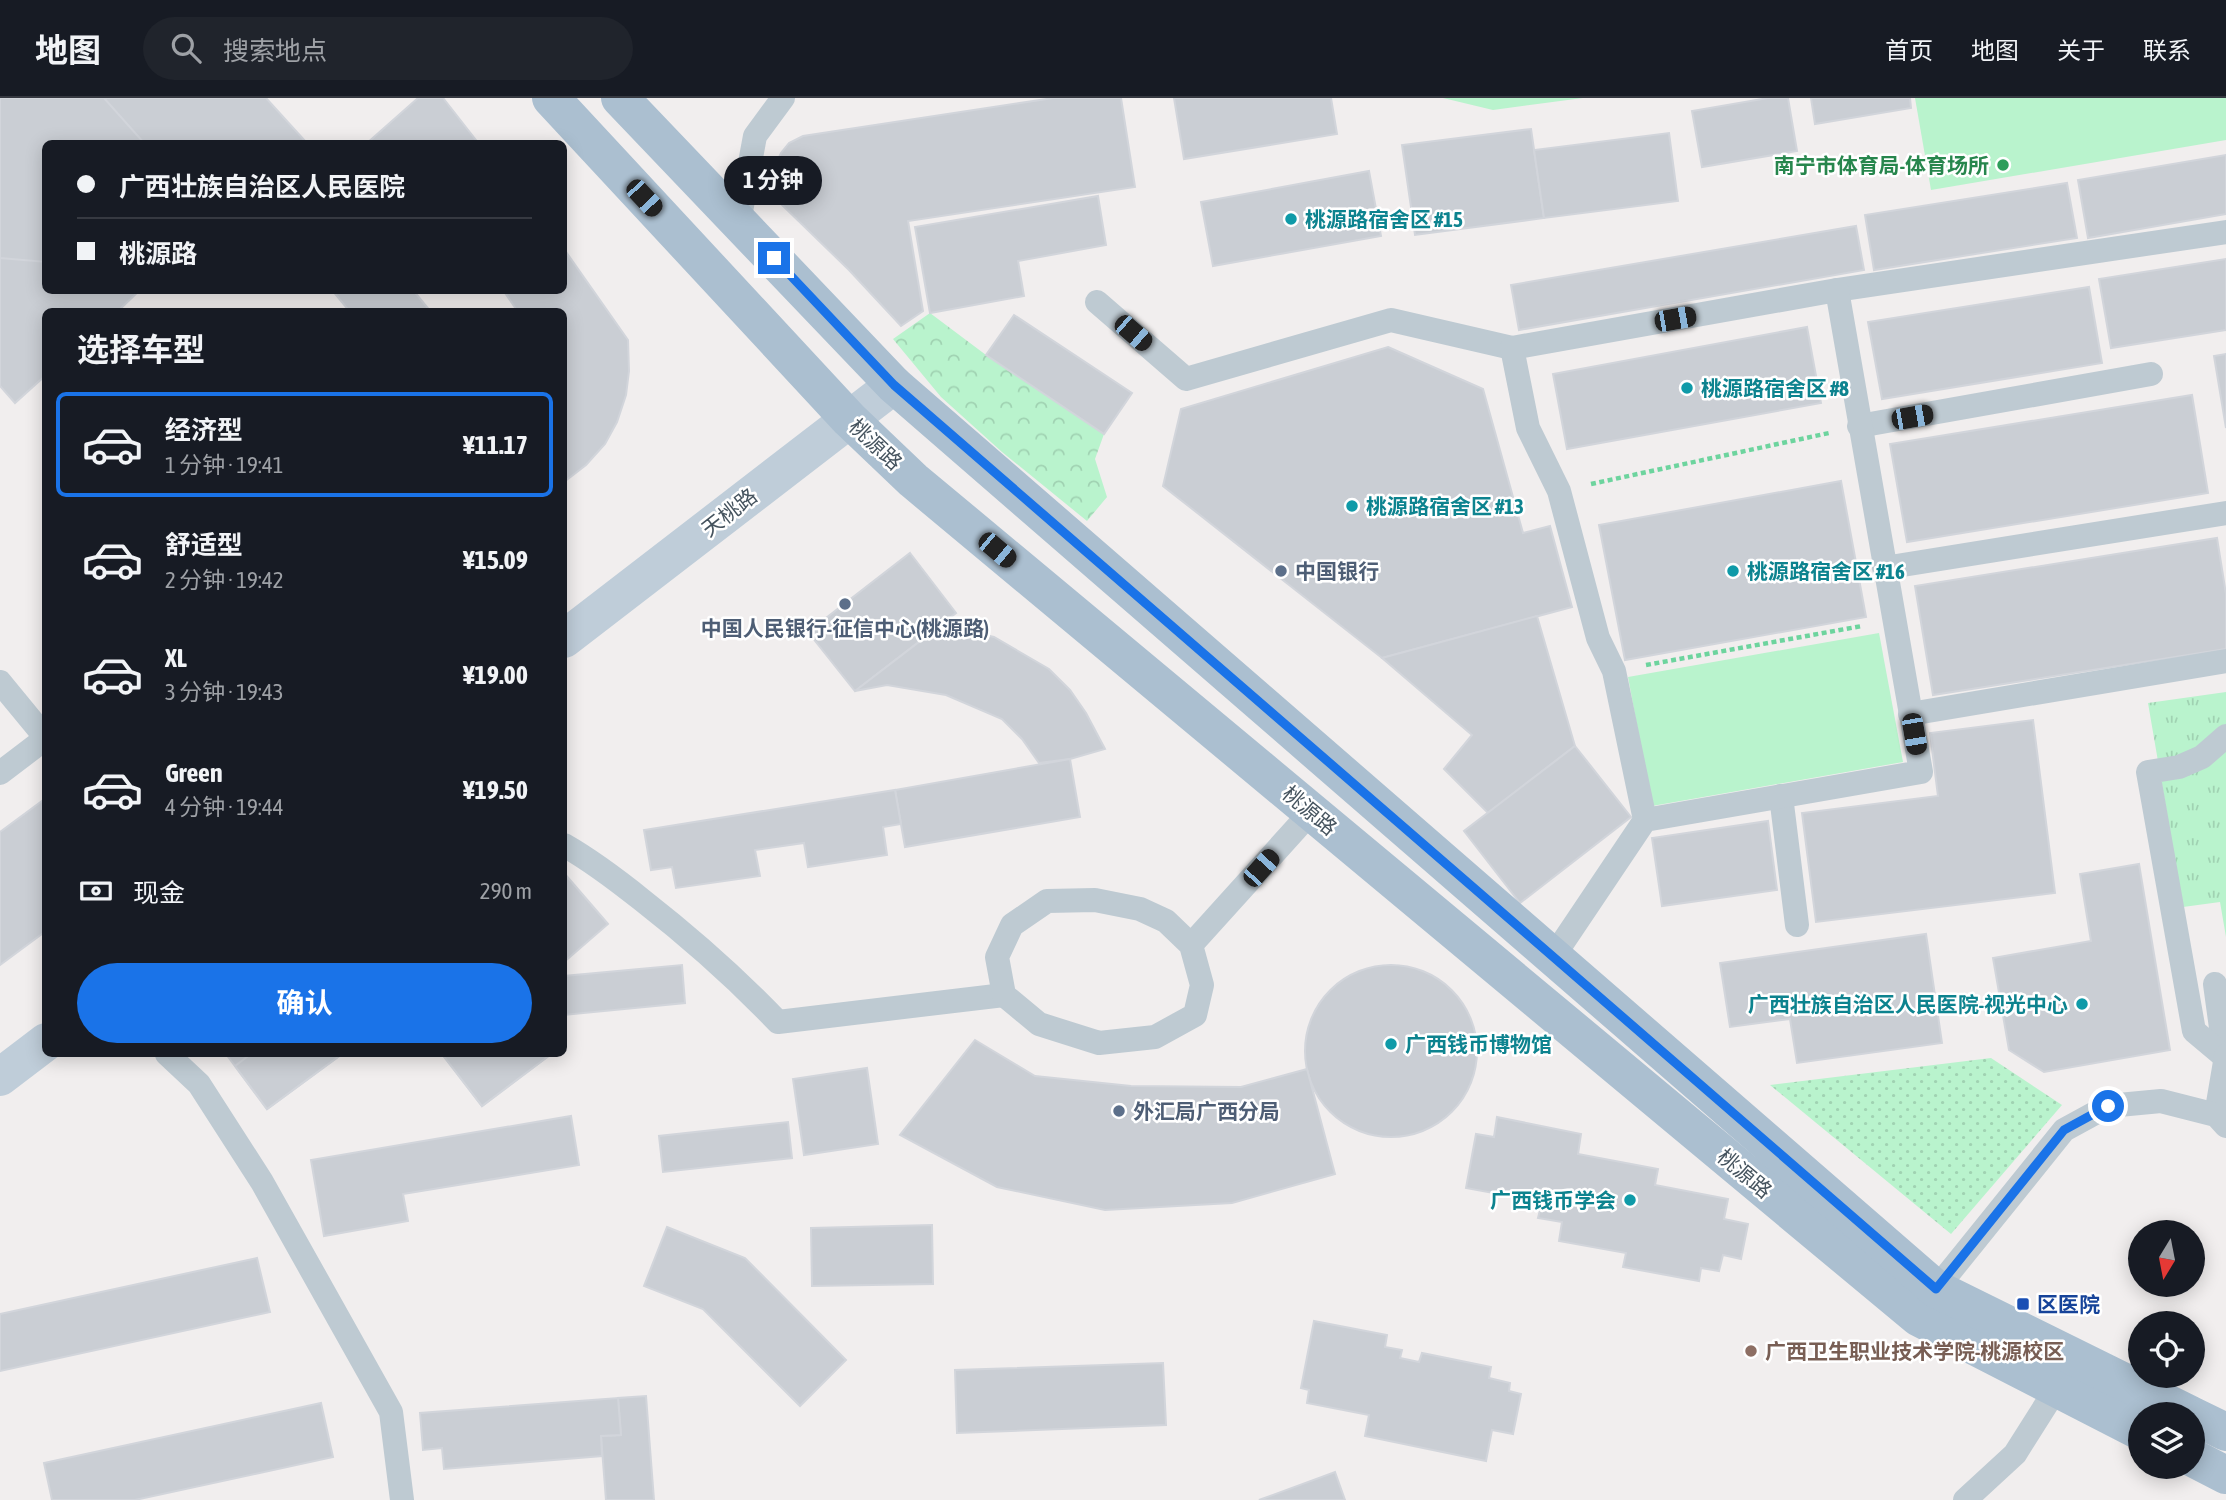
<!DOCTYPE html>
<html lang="zh">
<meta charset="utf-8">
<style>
:root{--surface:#171b24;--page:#20242c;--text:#f1f3f6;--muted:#9ea1a6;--line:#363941;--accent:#1a73e8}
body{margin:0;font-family:"Asap Condensed","Noto Sans SC",sans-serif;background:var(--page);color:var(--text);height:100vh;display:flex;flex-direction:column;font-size:26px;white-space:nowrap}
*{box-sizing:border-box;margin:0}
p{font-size:23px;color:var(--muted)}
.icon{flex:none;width:38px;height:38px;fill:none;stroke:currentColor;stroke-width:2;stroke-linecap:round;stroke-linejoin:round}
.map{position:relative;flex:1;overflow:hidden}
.sheet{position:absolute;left:42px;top:210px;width:525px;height:749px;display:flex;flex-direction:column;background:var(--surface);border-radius:10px;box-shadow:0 4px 18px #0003}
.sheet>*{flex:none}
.hud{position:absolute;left:42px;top:42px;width:525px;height:154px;border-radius:10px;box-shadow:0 4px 18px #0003;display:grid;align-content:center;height:154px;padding:0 35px;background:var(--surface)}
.needle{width:46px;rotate:190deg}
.fabs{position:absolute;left:2128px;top:1122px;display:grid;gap:14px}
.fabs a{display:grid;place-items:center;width:77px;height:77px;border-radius:50%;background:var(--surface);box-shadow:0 4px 18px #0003;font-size:35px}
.end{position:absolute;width:32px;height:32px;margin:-16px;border:9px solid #1a73e8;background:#fff;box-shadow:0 0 0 4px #fff}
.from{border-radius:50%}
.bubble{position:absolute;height:49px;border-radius:24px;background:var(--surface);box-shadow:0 4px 18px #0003;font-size:23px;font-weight:700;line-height:49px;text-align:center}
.car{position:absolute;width:21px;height:42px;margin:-21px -10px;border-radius:9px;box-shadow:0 0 5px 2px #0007;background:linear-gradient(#222 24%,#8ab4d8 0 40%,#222 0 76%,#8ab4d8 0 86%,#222 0)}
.hud b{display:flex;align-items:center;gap:24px;height:66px;font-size:26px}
.hud b+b{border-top:2px solid var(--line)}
.hud i{width:18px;height:18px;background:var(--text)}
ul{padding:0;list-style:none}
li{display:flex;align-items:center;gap:21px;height:105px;margin:0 14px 10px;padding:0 21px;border:4px solid transparent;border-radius:10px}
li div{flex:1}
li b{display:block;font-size:26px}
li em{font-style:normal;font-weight:700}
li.current{border-color:var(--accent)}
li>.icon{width:63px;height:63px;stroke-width:1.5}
h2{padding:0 35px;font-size:32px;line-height:84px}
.pay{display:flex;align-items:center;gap:18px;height:77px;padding:0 35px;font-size:26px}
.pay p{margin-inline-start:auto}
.button{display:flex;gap:14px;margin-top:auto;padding:14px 35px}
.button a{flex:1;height:80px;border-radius:42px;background:var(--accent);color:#fff;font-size:28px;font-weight:700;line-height:80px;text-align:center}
header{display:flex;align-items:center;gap:42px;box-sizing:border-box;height:98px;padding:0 35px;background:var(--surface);border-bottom:2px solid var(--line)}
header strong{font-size:33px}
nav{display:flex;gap:38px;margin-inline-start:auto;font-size:24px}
.search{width:490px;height:63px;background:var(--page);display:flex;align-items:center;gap:18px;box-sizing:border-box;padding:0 24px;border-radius:38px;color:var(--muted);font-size:26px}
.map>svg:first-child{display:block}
</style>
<header>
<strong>地图</strong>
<div class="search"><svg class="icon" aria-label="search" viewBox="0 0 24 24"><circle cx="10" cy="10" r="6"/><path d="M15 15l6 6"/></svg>搜索地点</div>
<nav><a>首页</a><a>地图</a><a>关于</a><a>联系</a></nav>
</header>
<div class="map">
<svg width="2226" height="1402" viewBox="0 0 2226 1402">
<defs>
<pattern id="grass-tufts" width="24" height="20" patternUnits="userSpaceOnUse" patternTransform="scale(1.75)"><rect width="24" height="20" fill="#b9f3cd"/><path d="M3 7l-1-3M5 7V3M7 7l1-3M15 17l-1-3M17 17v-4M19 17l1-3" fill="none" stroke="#a0d2b2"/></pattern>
<pattern id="forest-crowns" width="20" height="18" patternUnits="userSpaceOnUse" patternTransform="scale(1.75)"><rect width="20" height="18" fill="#b9f3cd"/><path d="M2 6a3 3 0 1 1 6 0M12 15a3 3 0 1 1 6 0" fill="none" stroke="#a0d2b2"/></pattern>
<pattern id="garden-dots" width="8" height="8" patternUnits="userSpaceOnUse" patternTransform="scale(1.75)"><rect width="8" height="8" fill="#b9f3cd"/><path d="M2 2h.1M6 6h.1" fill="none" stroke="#a0d2b2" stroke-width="1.8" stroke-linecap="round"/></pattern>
</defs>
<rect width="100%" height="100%" fill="#f1eeee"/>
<polygon fill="url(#grass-tufts)" points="2226,594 2226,839 2220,804 2183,809 2148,605"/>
<polygon fill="url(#forest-crowns)" points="930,215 986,257 1104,336 1095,361 1107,399 1087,423 1002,354 941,299 893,241"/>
<polygon fill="url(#garden-dots)" points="1991,960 2062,1007 1951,1136 1770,987"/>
<g fill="#b9f3cd">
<polygon points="1443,0 1583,0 1493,12"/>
<polygon points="1915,0 2226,0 2226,42 1931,92"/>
<polygon points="1879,535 1903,664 1652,708 1628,579"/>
</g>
<g fill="#caced4" stroke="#d2d5db" stroke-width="2">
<polygon points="0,0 266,0 306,44 46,46 46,192 140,192 117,214 46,214 46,277 15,305 0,288"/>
<polygon points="0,0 104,0 145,46 46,46 46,164 0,160"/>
<polygon points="418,0 443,0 479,46 366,46"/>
<polygon points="1053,0 1121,0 1135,89 908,123 923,213 901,228 849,172 782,107 774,86 774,70 781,55 789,45 803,38"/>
<polygon points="1174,0 1331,0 1337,36 1184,61"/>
<polygon points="1768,0 1788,0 1797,53 1702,69 1692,13"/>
<polygon points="1811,0 1910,0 1911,10 1815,26"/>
<polygon points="1531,31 1544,120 1415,137 1402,47"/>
<polygon points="1669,35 1678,103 1544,120 1534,52"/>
<polygon points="2226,57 2226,116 2088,140 2078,82"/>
<polygon points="1369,73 1381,138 1213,168 1201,104"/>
<polygon points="2067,85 2077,140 1874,172 1865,117"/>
<polygon points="1098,98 1106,147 1018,163 1024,198 930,215 915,129"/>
<polygon points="1856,128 1864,172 1519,232 1511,187"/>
<polygon points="564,151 628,242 629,273 626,297 617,324 605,346 586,367 564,384 564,214 518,214 503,192 564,192"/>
<polygon points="2226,161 2226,232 2111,250 2099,181"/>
<polygon points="2089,189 2102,265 1882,301 1868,224"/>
<polygon points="332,192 413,192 431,214 350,214"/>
<polygon points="1014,217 1132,295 1104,336 986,257"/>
<polygon points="1807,229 1821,305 1567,351 1553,276"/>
<polygon points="1388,249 1483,291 1523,435 1550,428 1572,509 1382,560 1163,388 1181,311"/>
<polygon points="2226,256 2226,330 2214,258"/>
<polygon points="2192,297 2208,395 1907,444 1890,346"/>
<polygon points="1841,383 1866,519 1625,562 1599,427"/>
<polygon points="2217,440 2226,496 2226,551 1933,597 1915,488"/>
<polygon points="910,455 956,515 855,593 808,534"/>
<polygon points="1537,518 1575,648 1488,715 1444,671 1472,637 1382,560"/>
<polygon points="936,531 963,532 994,539 1049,571 1070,592 1086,615 1105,651 1070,661 1039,665 1022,641 1002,621 946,597 887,587 855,593"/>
<polygon points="2033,622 2055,795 1816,824 1802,715 1938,698 1930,635"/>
<polygon points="1575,648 1631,719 1520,805 1464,733"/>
<polygon points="1070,661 1080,719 905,749 895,692"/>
<polygon points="895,692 901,726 883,729 887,757 808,769 804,745 755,752 760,778 676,790 672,769 651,772 644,732"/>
<polygon points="46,700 46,833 0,867 0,734"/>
<polygon points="1768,723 1777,792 1662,808 1652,740"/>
<polygon points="2139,766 2170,952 2044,974 2009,952 1993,860 2091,843 2080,776"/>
<polygon points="564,775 608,826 564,864"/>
<polygon points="1926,836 1942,945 1797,965 1790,921 1730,929 1720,865"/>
<polygon points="682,867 685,905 564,917 564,878"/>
<circle cx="1391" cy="953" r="86"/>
<polygon points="975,942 1035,978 1131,988 1241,989 1307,971 1335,1076 1232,1105 1105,1112 997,1089 900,1037"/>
<polygon points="226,956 342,956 267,1011"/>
<polygon points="251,956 342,956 267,1011 235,968"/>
<polygon points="442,956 549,956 550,957 482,1008"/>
<polygon points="442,956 549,956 550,957 482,1008"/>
<polygon points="867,970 878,1046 804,1057 793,981"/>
<polygon points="571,1018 579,1067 403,1096 408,1123 324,1138 311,1062"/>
<polygon points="1497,1019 1581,1036 1578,1056 1658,1071 1655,1087 1728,1101 1724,1121 1748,1126 1741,1161 1723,1157 1719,1173 1701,1170 1699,1183 1623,1169 1626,1155 1559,1143 1562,1124 1538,1120 1542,1104 1466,1090 1476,1036 1494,1039"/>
<polygon points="788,1024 792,1060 663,1074 659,1038"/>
<polygon points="932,1127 933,1186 812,1188 811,1130"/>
<polygon points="667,1129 745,1160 846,1262 800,1308 703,1211 644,1188"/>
<polygon points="257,1160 270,1214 0,1273 0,1216"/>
<polygon points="1314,1223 1387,1237 1385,1249 1402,1252 1400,1260 1419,1264 1422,1255 1491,1269 1489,1280 1510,1285 1509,1293 1521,1296 1513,1336 1492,1332 1486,1363 1365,1338 1369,1317 1307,1305 1309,1292 1301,1290"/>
<polygon points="1163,1265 1166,1327 957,1335 955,1272"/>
<polygon points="646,1298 654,1402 606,1402 601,1338 621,1337 618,1300"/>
<polygon points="618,1300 621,1337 601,1338 602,1358 444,1371 442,1350 423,1352 420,1315"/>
<polygon points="321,1305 333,1359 135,1402 52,1402 44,1365"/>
<polygon points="1335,1374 1345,1402 1259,1402"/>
</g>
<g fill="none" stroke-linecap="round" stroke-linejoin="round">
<g stroke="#6dd49e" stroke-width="4.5" stroke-dasharray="5 3.5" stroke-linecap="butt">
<polyline points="1591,386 1829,335"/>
<polyline points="1646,567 1862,528"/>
</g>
<g stroke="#becad2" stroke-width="24">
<polyline points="739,124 755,38 783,0"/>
<polyline points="1837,192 2226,134"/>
<polyline points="1097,204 1186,281 1391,222 1512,250"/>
<polyline points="1859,328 2151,276"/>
<polyline points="1884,470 2226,415"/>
<polyline points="0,584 46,640"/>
<polyline points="1910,616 2226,563"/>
<polyline points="0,675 46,640"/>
<polyline points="1781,698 1797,827"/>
<path d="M564,747C592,763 617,782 642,802C692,841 734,878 778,924L1004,897"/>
<polyline points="1191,847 1166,823 1140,811 1095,802 1047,803 1012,827 997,859 1004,897 1039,926 1099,945 1155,939 1195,917 1202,887 1191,847 1312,713"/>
<polyline points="1553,859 1645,722 1921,674 1837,192 1512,250 1528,330 1559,393 1598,540 1614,573 1645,722"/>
<polyline points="2215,886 2225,959"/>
<polyline points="167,956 199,986 262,1084 391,1314 402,1402"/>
<polyline points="2225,959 2194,933 2148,674 2179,669 2202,659 2226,638"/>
<polyline points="2216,1017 2226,958"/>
<polyline points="1936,1191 2064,1032 2108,1008 2161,1003 2216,1017 2226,1028"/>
<polyline points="1965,1402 2015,1356 2056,1291"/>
</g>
<g stroke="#bfcdd9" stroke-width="38">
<polyline points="564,541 894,287"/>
<polyline points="0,979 46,944"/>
</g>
<g stroke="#abbfd0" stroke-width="38">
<polyline points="551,0 849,321 913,382 1918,1219 2140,1333"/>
<polyline points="620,0 894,287 1936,1191 2189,1316"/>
<polyline points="2193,1318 2226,1334"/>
<polyline points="2193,1360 2226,1377"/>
</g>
</g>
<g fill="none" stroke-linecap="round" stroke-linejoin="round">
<polyline stroke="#1a73e8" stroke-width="9" points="774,160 894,287 1936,1191 2064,1032 2108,1008"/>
</g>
<circle fill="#2e9e5b" stroke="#fff" stroke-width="2.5" cx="2003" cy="67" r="7"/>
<g fill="#0f9aa8" stroke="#fff" stroke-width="2.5">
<circle cx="1291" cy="121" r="7"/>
<circle cx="1687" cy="290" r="7"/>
<circle cx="1352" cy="408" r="7"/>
<circle cx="1733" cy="473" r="7"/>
<circle cx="2082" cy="906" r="7"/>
<circle cx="1391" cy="946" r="7"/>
<circle cx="1630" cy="1102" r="7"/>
</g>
<g fill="#5c6f8a" stroke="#fff" stroke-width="2.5">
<circle cx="1281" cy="473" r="7"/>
<circle cx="845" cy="506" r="7"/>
<circle cx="1119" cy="1013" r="7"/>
</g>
<rect fill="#1a4fb4" stroke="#fff" stroke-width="2.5" x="2016" y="1199" width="14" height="14" rx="3.5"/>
<circle fill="#8d6e63" stroke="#fff" stroke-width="2.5" cx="1751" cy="1253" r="7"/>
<g text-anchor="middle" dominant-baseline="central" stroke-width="5" stroke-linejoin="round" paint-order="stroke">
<g font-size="21" font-weight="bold" fill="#27864d" stroke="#fff" text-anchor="end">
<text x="1989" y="67">南宁市体育局-体育场所</text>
</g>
<g font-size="21" font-weight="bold" fill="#0d838f" stroke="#fff" text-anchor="start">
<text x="1305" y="121">桃源路宿舍区 #15</text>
<text x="1701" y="290">桃源路宿舍区 #8</text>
<text x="1366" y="408">桃源路宿舍区 #13</text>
<text x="1747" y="473">桃源路宿舍区 #16</text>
<text x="2068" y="906" text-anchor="end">广西壮族自治区人民医院-视光中心</text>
<text x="1405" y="946">广西钱币博物馆</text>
<text x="1616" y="1102" text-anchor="end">广西钱币学会</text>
</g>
<g font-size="21" fill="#45535e" stroke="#fff">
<text transform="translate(876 346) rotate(43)">桃源路</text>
<text transform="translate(729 414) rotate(-38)">天桃路</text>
<text transform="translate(1310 712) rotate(40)">桃源路</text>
<text transform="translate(1745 1075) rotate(40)">桃源路</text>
</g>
<g font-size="21" font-weight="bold" fill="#4e5e75" stroke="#fff" text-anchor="start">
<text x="1295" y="473">中国银行</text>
<text x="845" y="530" text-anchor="middle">中国人民银行-征信中心(桃源路)</text>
<text x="1133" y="1013">外汇局广西分局</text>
</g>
<g font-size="21" font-weight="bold" fill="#164399" stroke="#fff" text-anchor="start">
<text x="2037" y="1206">区医院</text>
</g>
<g font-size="21" font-weight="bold" fill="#785e54" stroke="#fff" text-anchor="start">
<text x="1765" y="1253">广西卫生职业技术学院-桃源校区</text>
</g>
</g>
</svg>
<div class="fabs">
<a><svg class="needle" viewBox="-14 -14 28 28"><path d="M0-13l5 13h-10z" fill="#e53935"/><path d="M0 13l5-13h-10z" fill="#9ea1a6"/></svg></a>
<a><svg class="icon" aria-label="locate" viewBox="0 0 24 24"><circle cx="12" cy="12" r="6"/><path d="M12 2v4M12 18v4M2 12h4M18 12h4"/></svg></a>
<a><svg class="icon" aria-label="layers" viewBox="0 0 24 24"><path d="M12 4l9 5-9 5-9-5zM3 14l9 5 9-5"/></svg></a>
</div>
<i class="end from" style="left:2108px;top:1008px"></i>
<i class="end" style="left:774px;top:160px"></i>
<div class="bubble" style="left:724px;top:58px;width:98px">1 分钟</div>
<i class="car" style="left:644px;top:100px;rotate:137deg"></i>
<i class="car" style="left:1675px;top:221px;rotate:80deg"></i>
<i class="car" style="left:1133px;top:235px;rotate:131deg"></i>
<i class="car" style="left:1912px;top:319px;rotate:80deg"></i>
<i class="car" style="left:997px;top:452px;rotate:130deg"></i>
<i class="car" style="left:1914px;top:636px;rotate:170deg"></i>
<i class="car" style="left:1261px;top:770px;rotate:42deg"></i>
<div class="hud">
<b><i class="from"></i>广西壮族自治区人民医院</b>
<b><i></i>桃源路</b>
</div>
<section class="sheet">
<h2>选择车型</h2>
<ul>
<li class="current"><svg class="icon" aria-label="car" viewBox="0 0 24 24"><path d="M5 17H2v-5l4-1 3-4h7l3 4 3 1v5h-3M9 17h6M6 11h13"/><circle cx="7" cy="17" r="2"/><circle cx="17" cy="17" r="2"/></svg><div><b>经济型</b><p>1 分钟 · 19:41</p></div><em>¥11.17</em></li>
<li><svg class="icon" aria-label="car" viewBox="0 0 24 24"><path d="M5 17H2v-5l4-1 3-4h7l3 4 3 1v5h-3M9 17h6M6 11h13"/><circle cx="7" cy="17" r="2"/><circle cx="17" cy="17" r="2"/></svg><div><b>舒适型</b><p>2 分钟 · 19:42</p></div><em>¥15.09</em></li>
<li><svg class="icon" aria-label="car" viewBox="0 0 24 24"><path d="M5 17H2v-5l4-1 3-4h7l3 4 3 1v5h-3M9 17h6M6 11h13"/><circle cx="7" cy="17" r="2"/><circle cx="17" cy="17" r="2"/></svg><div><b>XL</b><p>3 分钟 · 19:43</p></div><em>¥19.00</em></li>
<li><svg class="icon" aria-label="car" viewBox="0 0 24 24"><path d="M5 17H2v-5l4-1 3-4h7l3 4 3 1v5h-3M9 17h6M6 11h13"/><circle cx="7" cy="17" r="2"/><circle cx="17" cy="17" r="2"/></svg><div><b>Green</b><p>4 分钟 · 19:44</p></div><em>¥19.50</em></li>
</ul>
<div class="pay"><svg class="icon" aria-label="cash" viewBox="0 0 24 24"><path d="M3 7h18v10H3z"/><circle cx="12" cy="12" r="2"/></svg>现金<p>290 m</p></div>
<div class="button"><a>确认</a></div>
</section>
</div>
